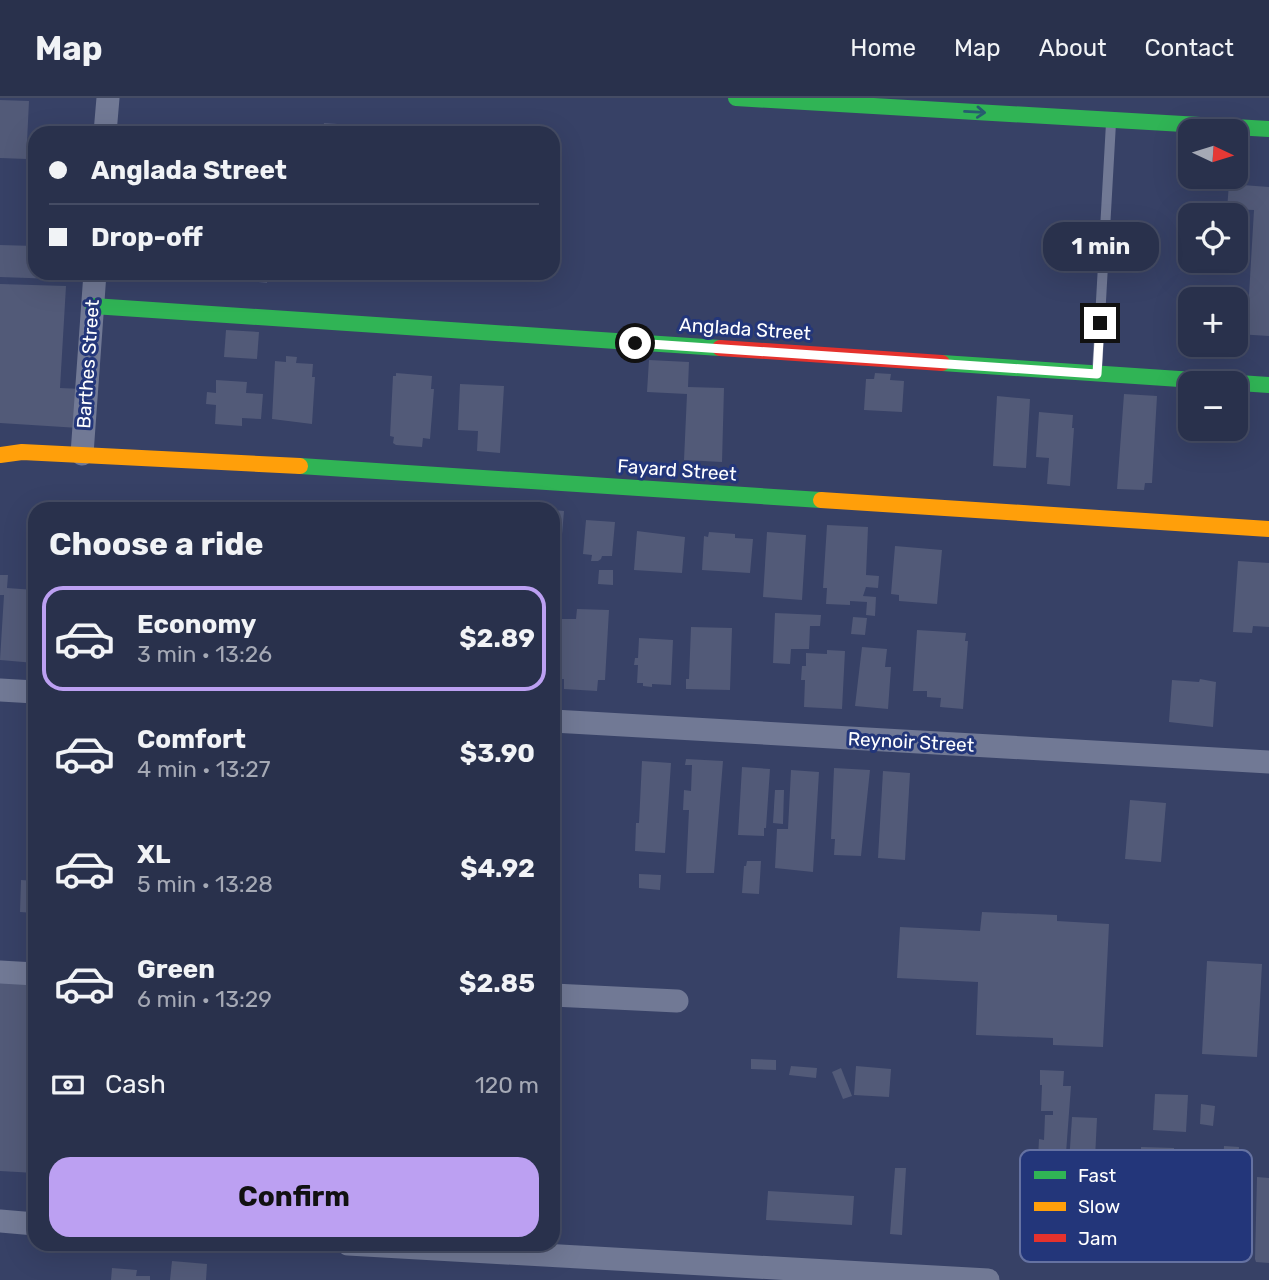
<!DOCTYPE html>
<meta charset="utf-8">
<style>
:root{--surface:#29314c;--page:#313953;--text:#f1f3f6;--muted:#a5a9b5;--line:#454c64;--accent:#bca0f2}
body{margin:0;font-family:Rubik,sans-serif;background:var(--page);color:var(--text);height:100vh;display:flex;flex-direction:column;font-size:26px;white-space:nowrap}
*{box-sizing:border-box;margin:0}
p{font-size:23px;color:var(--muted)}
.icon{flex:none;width:38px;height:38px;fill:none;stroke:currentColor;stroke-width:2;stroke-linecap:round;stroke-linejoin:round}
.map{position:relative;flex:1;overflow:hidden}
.details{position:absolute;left:28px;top:404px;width:532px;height:749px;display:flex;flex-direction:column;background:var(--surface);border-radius:21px;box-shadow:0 7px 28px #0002,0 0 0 2px var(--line)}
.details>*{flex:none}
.guide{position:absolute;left:28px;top:28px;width:532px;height:154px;border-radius:21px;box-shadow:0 7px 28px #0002,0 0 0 2px var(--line);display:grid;align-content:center;height:154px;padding:0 21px;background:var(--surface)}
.needle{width:46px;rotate:94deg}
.controls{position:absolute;left:1178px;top:21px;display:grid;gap:14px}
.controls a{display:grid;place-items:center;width:70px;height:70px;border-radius:14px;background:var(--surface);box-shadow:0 7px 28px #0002,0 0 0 2px var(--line);font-size:35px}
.end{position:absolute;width:32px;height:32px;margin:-16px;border:9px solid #fff;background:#111;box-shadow:0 0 0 4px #111}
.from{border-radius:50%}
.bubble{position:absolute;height:49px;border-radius:21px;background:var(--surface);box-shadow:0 7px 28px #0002,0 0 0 2px var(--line);font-size:23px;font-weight:700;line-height:49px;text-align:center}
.guide b{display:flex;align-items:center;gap:24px;height:66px;font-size:26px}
.guide b+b{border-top:2px solid var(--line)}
.guide i{width:18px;height:18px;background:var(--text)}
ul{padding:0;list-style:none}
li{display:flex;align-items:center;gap:21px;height:105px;margin:0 14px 10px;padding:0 7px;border:4px solid transparent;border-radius:21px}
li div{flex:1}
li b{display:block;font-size:26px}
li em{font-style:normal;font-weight:700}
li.active{border-color:var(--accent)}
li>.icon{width:63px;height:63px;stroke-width:1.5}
h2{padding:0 21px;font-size:32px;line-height:84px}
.pay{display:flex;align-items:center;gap:18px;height:77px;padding:0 21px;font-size:26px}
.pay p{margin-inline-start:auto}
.action{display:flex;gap:14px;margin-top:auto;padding:14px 21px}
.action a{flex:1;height:80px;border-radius:21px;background:var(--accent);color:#111;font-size:28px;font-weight:700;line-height:80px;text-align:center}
header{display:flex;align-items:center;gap:42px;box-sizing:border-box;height:98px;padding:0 35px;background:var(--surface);border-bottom:2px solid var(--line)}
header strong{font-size:33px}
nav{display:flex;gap:38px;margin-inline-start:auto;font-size:24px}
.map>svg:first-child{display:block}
</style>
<header>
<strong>Map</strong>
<nav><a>Home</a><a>Map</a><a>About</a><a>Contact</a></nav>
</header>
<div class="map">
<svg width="1269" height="1182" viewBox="0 0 1269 1182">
<rect width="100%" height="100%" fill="#374166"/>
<g fill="#525a78">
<polygon points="0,2 29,3 27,44 35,44 35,58 27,58 27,61 0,60"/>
<polygon points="324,25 406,31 406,35 326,35 327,32 323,32"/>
<polygon points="1229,86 1269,89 1269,238 1237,236 1238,214 1248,214 1254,112 1227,111"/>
<polygon points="0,147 35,148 35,175 56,175 56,181 0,179"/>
<polygon points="193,175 268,175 267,185 193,177"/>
<polygon points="0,186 66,188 60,290 82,291 79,330 0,325"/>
<polygon points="226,232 259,234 257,261 224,259"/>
<polygon points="286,258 297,259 296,265 313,266 312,279 315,279 312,326 272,321 275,263 286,264"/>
<polygon points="649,262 689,264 688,289 724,290 722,364 684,362 687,296 647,294"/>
<polygon points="396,275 432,278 431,291 434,291 430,341 423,340 422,349 396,347 393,345 394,339 390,338 393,278 396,278"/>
<polygon points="875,275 891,276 890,282 904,283 902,314 864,312 866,281 874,281"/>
<polygon points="216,282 247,284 246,295 263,296 261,321 242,320 242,328 215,326 216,307 206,306 207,294 216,295"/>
<polygon points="460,286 504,288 500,355 477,353 478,333 458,332"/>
<polygon points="1124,296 1157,298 1152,385 1145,385 1144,392 1117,391"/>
<polygon points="997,298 1030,301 1026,370 993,368"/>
<polygon points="1039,314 1073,317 1072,330 1074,330 1070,388 1047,386 1049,360 1036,359"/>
<polygon points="553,412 564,413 557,496 553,496"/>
<polygon points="586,422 615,424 612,458 602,458 601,461 598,463 591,463 592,457 583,456"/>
<polygon points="827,427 868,429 866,477 879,478 878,490 866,489 863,498 876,499 875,518 866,517 867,504 850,503 850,507 826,506 827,490 823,490"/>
<polygon points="637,433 685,439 682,475 634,472"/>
<polygon points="709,434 735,436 735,440 753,441 750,475 702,472 704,438 708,439"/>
<polygon points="767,434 806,437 802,502 763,499"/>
<polygon points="895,448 942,452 937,506 899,503 899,497 891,496"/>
<polygon points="1238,463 1269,465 1269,529 1253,528 1252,535 1233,534"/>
<polygon points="599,472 613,472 613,487 598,486"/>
<polygon points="0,477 8,477 7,490 35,492 35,565 0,562 4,497 0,497"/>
<polygon points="577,511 609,512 605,582 598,582 597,593 564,591 564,581 558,581 561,521 576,521"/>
<polygon points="775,515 821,517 820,528 810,528 809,551 791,551 790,566 773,565"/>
<polygon points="853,519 867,520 865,537 851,536"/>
<polygon points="691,529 732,530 730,592 686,591 686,581 689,581"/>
<polygon points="917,532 966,535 965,543 968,543 963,611 940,609 941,600 927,599 927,593 913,593"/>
<polygon points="639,540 673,542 671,587 652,586 652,589 643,588 643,585 637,585 638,567 634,567 635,560 638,560"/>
<polygon points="862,549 887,551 885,569 891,569 888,611 855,608"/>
<polygon points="827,552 845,553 842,611 804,609 805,582 801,582 802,568 806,568 806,555 827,556"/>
<polygon points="1200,581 1216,584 1213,629 1169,624 1172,582 1199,584"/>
<polygon points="686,661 723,663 714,775 686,775 689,712 683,712 684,692 691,693 692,667 685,667"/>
<polygon points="642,663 671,665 665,755 635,753 636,725 639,725"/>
<polygon points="742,669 770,671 766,730 764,730 764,738 738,737"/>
<polygon points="834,670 870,672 861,758 834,757 835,741 831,741"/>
<polygon points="791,672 819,674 813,774 775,770 777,731 788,731"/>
<polygon points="883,673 910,675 905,762 878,760"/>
<polygon points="775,692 784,692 783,726 773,725"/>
<polygon points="1130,702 1166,705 1161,764 1125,761"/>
<polygon points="747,763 761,763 759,796 742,795 744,768 746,768"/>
<polygon points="639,776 661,777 660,792 639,790"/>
<polygon points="21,782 35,783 35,815 20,814"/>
<polygon points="982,814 1057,817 1057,823 1109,826 1103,949 1053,947 1053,940 976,937 978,884 897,880 900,829 980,833"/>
<polygon points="1207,863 1262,866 1257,959 1202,956"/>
<polygon points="0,884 35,887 35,1075 0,1073"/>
<polygon points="751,961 776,962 776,972 751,971"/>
<polygon points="791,968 817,970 816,980 789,977"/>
<polygon points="856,968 891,971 889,999 854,997"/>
<polygon points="841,970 852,998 843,1001 832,974"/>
<polygon points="1040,972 1064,973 1063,988 1071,988 1064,1082 1080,1083 1078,1122 1035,1120 1039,1041 1044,1042 1045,1017 1053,1017 1053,1013 1041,1013 1042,987 1040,987"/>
<polygon points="1155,996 1188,997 1186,1034 1153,1032"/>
<polygon points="1201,1006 1215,1008 1213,1028 1200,1026"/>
<polygon points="1072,1019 1097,1020 1094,1081 1068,1080"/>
<polygon points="1224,1048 1239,1049 1238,1064 1223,1063"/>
<polygon points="1141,1049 1174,1050 1173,1084 1140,1082"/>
<polygon points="895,1070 906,1070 902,1137 890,1136"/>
<polygon points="1257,1079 1269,1080 1269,1165 1256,1164 1255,1161"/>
<polygon points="768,1093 854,1098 852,1127 766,1122"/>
<polygon points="172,1163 207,1166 206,1182 170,1182"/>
<polygon points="112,1170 137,1172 136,1178 150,1178 150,1182 111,1182"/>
</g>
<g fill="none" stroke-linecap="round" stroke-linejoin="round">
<polyline stroke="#717995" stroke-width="10" points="1097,274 1111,25"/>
<g stroke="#717995" stroke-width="23">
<polyline points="105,35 108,0"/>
<polyline points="82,356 95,175"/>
<polyline points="0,592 35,594"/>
<polyline points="553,623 1269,664"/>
<polyline points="0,874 35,876"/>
<polyline points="553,897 677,903"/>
<polyline points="0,1123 35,1126"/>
<polyline points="348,1146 988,1182"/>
</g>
<g stroke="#30b455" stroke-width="16">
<polyline points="736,0 1269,31"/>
<polyline points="93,208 720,250"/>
<polyline points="942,265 1269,287"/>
<polyline points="300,368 821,402"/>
</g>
<g stroke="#ff9f0a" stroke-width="16">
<polyline points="0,357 22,354 300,368"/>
<polyline points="821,402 1269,431"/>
</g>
<polyline stroke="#e5322d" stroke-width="16" points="720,250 942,265"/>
</g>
<defs><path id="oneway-shaft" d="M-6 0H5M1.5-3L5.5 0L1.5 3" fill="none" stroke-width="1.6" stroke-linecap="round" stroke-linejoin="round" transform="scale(1.75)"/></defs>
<use stroke="#275c6f" href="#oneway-shaft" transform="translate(975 14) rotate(3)"/>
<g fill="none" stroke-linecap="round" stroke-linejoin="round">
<polyline stroke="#fff" stroke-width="9" points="635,245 1097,276 1100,225"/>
</g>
<g text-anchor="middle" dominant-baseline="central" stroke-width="6" stroke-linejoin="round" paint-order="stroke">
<g font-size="19" fill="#fff" stroke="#23367a">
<text transform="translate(745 231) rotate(4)">Anglada Street</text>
<text transform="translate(88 266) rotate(-86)">Barthes Street</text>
<text transform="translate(677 372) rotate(4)">Fayard Street</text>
<text transform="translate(911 644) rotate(3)">Reynoir Street</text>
</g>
</g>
<rect x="1020" y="1052" width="232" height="112" rx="10" fill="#23367a" stroke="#6572a2" stroke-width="2"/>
<rect x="1034" y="1073" width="32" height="8" fill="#30b455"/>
<rect x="1034" y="1104" width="32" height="9" fill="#ff9f0a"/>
<rect x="1034" y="1136" width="32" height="8" fill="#e5322d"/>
<g font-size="19" fill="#fff">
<text x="1078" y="1084">Fast</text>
<text x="1078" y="1115">Slow</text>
<text x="1078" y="1147">Jam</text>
</g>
</svg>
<div class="controls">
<a><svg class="needle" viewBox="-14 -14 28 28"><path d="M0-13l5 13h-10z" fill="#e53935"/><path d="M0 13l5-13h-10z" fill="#a5a9b5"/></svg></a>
<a><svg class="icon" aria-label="locate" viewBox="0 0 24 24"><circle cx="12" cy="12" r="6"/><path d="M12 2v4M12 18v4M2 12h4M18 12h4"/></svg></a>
<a>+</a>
<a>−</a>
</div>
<i class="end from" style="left:635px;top:245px"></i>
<i class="end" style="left:1100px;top:225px"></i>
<div class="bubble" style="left:1043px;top:124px;width:116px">1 min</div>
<div class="guide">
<b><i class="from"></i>Anglada Street</b>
<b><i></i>Drop-off</b>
</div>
<section class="details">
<h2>Choose a ride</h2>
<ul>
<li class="active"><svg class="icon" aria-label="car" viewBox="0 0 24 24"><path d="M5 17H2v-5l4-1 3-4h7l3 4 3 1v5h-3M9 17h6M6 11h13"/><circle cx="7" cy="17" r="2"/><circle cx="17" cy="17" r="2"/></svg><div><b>Economy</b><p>3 min · 13:26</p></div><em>$2.89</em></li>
<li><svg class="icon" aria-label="car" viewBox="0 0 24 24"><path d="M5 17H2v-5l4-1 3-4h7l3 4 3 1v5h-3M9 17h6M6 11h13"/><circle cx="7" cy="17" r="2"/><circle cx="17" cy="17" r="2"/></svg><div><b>Comfort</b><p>4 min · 13:27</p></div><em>$3.90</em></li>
<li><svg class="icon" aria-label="car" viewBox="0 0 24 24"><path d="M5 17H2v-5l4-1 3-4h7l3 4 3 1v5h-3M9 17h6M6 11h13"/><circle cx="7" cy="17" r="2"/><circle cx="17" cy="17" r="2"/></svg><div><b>XL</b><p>5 min · 13:28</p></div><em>$4.92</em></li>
<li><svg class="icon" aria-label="car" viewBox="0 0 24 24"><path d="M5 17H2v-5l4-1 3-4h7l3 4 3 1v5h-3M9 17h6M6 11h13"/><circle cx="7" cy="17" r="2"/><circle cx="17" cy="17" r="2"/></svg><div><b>Green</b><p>6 min · 13:29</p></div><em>$2.85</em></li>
</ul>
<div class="pay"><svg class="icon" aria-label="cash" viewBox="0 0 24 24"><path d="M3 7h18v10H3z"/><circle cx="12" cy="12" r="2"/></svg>Cash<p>120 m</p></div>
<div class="action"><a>Confirm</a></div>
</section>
</div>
